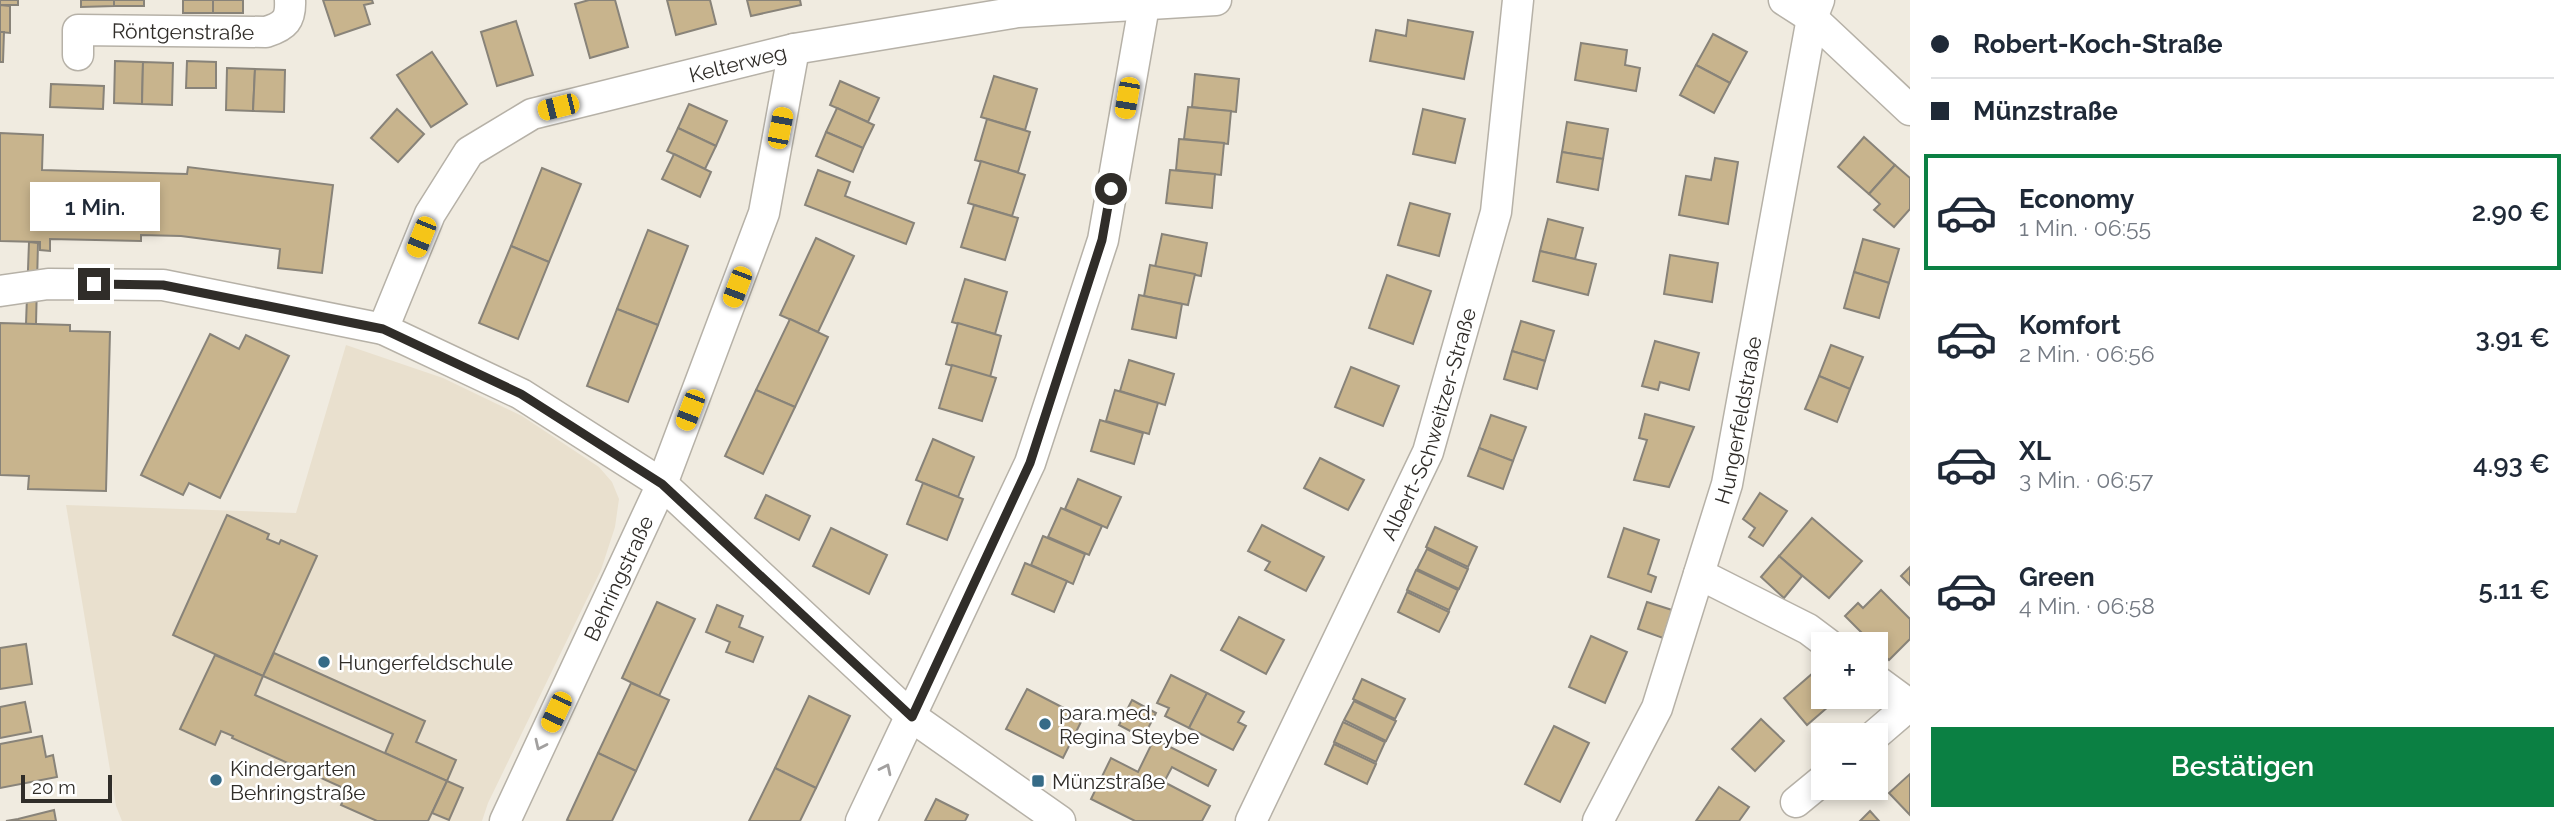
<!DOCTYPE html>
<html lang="de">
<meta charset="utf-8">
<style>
:root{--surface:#fff;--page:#f2f2f3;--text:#1f2937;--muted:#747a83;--line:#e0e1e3;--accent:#0b8043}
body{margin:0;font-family:Raleway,sans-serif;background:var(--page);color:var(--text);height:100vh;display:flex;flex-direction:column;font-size:26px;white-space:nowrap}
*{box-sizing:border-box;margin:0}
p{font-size:23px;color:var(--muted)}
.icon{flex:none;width:38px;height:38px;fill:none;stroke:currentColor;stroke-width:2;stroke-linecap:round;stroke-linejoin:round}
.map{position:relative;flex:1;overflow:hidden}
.panel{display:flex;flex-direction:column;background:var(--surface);width:665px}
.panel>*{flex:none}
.hud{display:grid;align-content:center;height:154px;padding:0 21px;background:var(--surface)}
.tools{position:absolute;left:1811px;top:632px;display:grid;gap:14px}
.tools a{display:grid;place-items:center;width:77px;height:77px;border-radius:0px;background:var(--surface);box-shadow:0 4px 10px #0003;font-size:35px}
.scale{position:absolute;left:21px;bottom:18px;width:91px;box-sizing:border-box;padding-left:7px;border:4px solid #302d29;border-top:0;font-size:19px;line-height:24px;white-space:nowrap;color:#302d29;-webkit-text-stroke:5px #fff;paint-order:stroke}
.end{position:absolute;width:32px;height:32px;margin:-16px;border:9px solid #302d29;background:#fff;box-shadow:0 0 0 4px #fff}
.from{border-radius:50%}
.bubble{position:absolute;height:49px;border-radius:0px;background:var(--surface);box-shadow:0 4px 10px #0003;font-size:23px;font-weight:600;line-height:49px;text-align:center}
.car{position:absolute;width:21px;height:42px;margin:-21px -10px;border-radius:9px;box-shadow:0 0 5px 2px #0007;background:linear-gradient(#f5c518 24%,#345 0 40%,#f5c518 0 76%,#345 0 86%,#f5c518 0)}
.hud b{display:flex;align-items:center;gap:24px;height:66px;font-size:26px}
.hud b+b{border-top:2px solid var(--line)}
.hud i{width:18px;height:18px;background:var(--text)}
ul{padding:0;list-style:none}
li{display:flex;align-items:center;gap:21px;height:116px;margin:0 14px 10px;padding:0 7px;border:4px solid transparent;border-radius:0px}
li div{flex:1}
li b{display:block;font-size:26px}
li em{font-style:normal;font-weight:600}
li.selected{border-color:var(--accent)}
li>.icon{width:63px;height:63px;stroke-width:1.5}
.primary-button{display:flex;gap:14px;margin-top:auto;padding:14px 21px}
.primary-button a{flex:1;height:80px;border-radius:0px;background:var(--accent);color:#fff;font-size:28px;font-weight:600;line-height:80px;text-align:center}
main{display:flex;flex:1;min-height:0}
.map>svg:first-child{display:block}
</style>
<main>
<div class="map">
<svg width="1910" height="821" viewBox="0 0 1910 821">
<rect width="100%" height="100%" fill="#f0ebe0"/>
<polygon fill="#e9e0ce" points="346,345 443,378 522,416 599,467 612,482 619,499 615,527 601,570 488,803 482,821 122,821 116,806 66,505 296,513"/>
<g fill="#c8b48d" stroke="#888379" stroke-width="2">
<rect x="0" y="0" width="18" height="5"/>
<polygon points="81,0 114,0 114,6 81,7"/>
<rect x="114" y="0" width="30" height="6"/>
<rect x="183" y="0" width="30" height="13"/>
<rect x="213" y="0" width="30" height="13"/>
<polygon points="323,0 372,0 373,3 364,5 370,24 335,36"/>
<polygon points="589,0 615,0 628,47 590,58 575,4"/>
<polygon points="667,0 710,0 716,24 676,35"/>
<polygon points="747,0 800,0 801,5 751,16"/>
<polygon points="0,5 10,6 10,33 0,32"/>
<polygon points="1408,20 1473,32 1464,79 1370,61 1376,30 1406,36"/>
<polygon points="516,21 533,75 497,86 481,32"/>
<polygon points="0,32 4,32 3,62 0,62"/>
<polygon points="1713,34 1747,52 1730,83 1696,65"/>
<polygon points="1581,43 1627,50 1625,65 1640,68 1636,91 1575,80"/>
<polygon points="432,52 467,104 431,127 397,75"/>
<polygon points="115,61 143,62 142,104 114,103"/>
<polygon points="187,61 216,62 216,88 186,88"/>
<polygon points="143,62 173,63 172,105 142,104"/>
<polygon points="1696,65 1730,83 1714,113 1680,95"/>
<polygon points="227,68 255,69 253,111 226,110"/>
<polygon points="255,69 285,70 284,112 253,111"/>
<polygon points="1195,74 1239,79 1236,112 1192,107"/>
<polygon points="994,76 1037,89 1025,130 981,117"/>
<polygon points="840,81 879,98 868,122 830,105"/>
<polygon points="51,84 104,86 103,109 50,107"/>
<polygon points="689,104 727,121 716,146 678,128"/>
<polygon points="1188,107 1231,111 1228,144 1184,139"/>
<polygon points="837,108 874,125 863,148 826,132"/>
<polygon points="397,109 424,134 398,162 371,138"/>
<polygon points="1423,109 1465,119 1455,163 1413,154"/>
<polygon points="987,119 1030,132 1018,172 975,160"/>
<polygon points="1567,122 1608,129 1603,159 1562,152"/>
<polygon points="678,128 716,146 705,169 667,151"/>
<polygon points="826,132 863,148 853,172 816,156"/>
<polygon points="0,133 43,135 42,170 187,174 188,167 333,185 322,273 278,268 280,249 181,236 141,235 141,241 50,239 50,251 40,250 40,242 0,241"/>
<polygon points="1864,137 1895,165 1869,194 1838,167"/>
<polygon points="1179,139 1224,143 1221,175 1176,170"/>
<polygon points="1562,152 1603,159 1598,190 1557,182"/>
<polygon points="674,154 711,172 700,197 662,179"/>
<polygon points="1715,158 1738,162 1728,224 1679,215 1686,176 1711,180"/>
<polygon points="981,161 1025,175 1012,216 968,203"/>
<polygon points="1895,165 1910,178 1910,209 1894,227 1874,210 1880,204 1869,194"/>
<polygon points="542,168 581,184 549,262 511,246"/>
<polygon points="818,170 850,182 845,196 914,223 906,244 805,205"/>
<polygon points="1170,170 1215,174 1212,208 1166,203"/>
<polygon points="1410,203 1450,214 1439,256 1398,245"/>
<polygon points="974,205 1018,218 1005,260 961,247"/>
<polygon points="1548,219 1583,228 1575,259 1540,251"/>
<polygon points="648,230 688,246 658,325 617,309"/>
<polygon points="1162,234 1207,243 1201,276 1155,267"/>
<polygon points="816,238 854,256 818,332 780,315"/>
<polygon points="1863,239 1899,249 1889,283 1854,272"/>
<polygon points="29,242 38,243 36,324 26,324"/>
<polygon points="511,246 549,262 518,339 479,323"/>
<polygon points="1540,251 1596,264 1588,295 1533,281"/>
<polygon points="1670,255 1718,263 1712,302 1664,294"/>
<polygon points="1150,265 1195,274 1188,305 1144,296"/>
<polygon points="1854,272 1889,283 1879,318 1844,308"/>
<polygon points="1387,275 1431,291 1413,344 1369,328"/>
<polygon points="965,279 1007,292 995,334 952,322"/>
<polygon points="1139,295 1182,304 1176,338 1132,329"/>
<polygon points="617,309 658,325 628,402 587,386"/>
<polygon points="790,319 828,337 795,407 756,390"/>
<polygon points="1521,321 1554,331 1545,361 1512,351"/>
<polygon points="0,323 70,325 70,331 110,332 106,491 28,489 29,476 0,475"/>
<polygon points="958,323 1001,336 990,377 946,364"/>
<polygon points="210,334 239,349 246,335 289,356 220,498 189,483 183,495 141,475"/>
<polygon points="1655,341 1699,353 1689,390 1660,382 1658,390 1642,386"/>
<polygon points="1831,345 1863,357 1850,389 1819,376"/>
<polygon points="1512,351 1545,361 1537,389 1504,379"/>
<polygon points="1129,360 1174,374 1165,405 1120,391"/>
<polygon points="952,365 996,378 982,421 939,408"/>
<polygon points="1351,367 1399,386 1383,426 1335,407"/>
<polygon points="1819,376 1850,389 1837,422 1805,409"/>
<polygon points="756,390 795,407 763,474 725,456"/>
<polygon points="1115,390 1158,403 1149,434 1106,421"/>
<polygon points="1645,414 1694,427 1669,487 1634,480 1647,440 1639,438"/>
<polygon points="1491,415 1526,427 1513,461 1479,448"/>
<polygon points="1100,420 1143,433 1134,464 1091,451"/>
<polygon points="933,439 974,457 958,497 916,480"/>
<polygon points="1479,448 1513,461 1503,489 1468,476"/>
<polygon points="1320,458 1364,480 1348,510 1304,488"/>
<polygon points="1078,479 1121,497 1107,528 1065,509"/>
<polygon points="923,483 963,499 947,540 907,524"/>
<polygon points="1760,493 1787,511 1763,546 1749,537 1755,528 1743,519"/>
<polygon points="766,495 810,516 799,540 755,518"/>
<polygon points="1061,508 1102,526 1089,555 1048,537"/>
<polygon points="227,515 269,534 267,539 279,544 281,540 317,556 263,676 173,635"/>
<polygon points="1812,518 1862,561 1829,598 1779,556"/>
<polygon points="1262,525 1324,557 1306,591 1265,570 1270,562 1248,551"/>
<polygon points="1435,527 1477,547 1468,567 1426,547"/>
<polygon points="831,528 887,555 869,594 813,566"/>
<polygon points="1624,528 1659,540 1648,574 1656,577 1651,592 1608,577"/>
<polygon points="1043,536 1085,554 1073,584 1031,565"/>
<polygon points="1427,549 1468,569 1459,589 1417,569"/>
<polygon points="1779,556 1802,576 1784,598 1761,577"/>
<polygon points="1025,563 1067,581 1054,612 1012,594"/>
<polygon points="1910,567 1910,585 1901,576"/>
<polygon points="1416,570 1458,590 1449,610 1407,590"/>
<polygon points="1881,590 1910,619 1910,639 1889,660 1845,616 1858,603 1863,608"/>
<polygon points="1407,592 1449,612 1439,632 1398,612"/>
<polygon points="657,602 695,619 659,696 622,678"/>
<polygon points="1647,602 1672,610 1663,638 1638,629"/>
<polygon points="717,605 743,616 739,627 763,637 753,662 726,652 730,642 706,632"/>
<polygon points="1239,617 1284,640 1266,674 1221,650"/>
<polygon points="1591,636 1627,652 1605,703 1569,687"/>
<polygon points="26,644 32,684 0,689 0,648"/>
<polygon points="274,653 425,721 416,742 456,760 447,781 385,753 393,734 263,676"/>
<polygon points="215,655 263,676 255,695 447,781 428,821 377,821 341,805 348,790 232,738 233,736 221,731 215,745 180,729"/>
<polygon points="1813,673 1824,685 1824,696 1834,696 1836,700 1807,725 1784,698"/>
<polygon points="1171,675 1207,693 1189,728 1165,716 1169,708 1157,703"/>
<polygon points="1362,679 1405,699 1395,719 1353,699"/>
<polygon points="631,683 669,700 636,771 598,753"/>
<polygon points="1027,689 1083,718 1063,758 1006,729"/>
<polygon points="1207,693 1244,712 1238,722 1246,726 1233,750 1189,728"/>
<polygon points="809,696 850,716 816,788 775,768"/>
<polygon points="1132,700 1156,713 1143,738 1119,725"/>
<polygon points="1354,701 1396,721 1386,741 1344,720"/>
<polygon points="25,702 31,732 0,738 0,707"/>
<polygon points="1761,719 1784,741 1755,771 1732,749"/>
<polygon points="1343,722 1385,742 1376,762 1334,742"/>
<polygon points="1554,726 1589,743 1560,802 1525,784"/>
<polygon points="42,736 46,757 53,755 57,777 0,788 0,744"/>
<polygon points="1154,739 1216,770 1208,786 1172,767 1164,782 1210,806 1202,821 1135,821 1091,799 1111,758 1138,772"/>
<polygon points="1334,744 1376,764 1367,784 1325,764"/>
<polygon points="598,753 636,771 612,821 570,821 567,820"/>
<polygon points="775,768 816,788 800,821 749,821"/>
<polygon points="1910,774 1910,815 1889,793"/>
<polygon points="447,781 463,788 449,820 432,813"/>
<polygon points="1719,787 1749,807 1739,821 1696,821"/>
<polygon points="936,799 968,815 965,821 925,821"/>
<polygon points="54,810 56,821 6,821 18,819"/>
<polygon points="1870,811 1879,821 1860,821"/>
</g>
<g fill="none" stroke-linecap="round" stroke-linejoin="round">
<defs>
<g id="street">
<polyline points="1784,0 1812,18 1910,110"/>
<path id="s1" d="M78,55V30L266,32C285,26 291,20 290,0"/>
<polyline points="0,291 48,284 163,285 383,329 521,394 662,484 912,717 1060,821"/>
<path id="s2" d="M383,329L430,214L469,152L532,114L794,49L1018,12L1216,0"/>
<polyline points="1699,574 1808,629 1828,644"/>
<polyline points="1876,680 1910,705"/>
<polyline points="1875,735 1910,705"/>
<polyline points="1796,802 1824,779"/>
<path id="s3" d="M505,821L662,484L764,213L794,49"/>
<polyline points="861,821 1030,463 1103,240 1144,6"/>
<path id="s4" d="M1251,821L1428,452L1496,212L1518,0"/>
<path id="s5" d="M1598,821L1657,708L1727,484L1812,18L1819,0"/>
</g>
</defs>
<use href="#street" stroke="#b6b1a7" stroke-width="33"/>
<use href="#street" stroke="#fff" stroke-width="30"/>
</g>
<defs><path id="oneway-chevron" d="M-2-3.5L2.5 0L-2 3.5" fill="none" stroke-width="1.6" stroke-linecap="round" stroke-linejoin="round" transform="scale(1.75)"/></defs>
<g stroke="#a2a09f">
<use href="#oneway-chevron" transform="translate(540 745) rotate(115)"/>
<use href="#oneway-chevron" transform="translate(886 769) rotate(-64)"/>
</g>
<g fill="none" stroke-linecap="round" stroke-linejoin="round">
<polyline stroke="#302d29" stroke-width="9" points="94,284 163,285 383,329 521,394 662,484 912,717 1030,463 1102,240 1111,189"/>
</g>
<g fill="#366b87" stroke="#fff" stroke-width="2.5">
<circle cx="324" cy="662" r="7"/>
<circle cx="1045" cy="724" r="7"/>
<circle cx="216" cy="780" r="7"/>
<rect x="1031" y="774" width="14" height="14" rx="3.5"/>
</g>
<g text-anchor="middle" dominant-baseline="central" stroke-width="5" stroke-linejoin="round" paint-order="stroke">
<g font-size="21" fill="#302d29" stroke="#fff">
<text stroke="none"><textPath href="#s1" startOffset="130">Röntgenstraße</textPath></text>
<text stroke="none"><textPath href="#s2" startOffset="483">Kelterweg</textPath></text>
<text stroke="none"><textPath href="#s5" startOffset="427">Hungerfeldstraße</textPath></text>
<text stroke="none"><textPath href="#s4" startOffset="436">Albert-Schweitzer-Straße</textPath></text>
<text stroke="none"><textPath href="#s3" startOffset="268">Behringstraße</textPath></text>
</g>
<g font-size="21" fill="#302d29" stroke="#fff" text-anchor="start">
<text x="338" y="662">Hungerfeldschule</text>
<text x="1059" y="712">para.med.<tspan x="1059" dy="24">Regina Steybe</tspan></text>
<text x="230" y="768">Kindergarten<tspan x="230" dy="24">Behringstraße</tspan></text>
<text x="1052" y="781">Münzstraße</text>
</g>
</g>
</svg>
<div class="tools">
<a>+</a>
<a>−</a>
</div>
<div class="scale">20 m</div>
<i class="end from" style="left:1111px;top:189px"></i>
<i class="end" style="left:94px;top:284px"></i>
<div class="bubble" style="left:30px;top:182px;width:130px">1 Min.</div>
<i class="car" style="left:1127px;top:98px;rotate:190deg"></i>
<i class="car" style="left:558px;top:107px;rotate:256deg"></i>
<i class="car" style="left:780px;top:128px;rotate:11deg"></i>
<i class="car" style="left:421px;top:237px;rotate:202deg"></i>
<i class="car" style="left:737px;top:287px;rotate:201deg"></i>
<i class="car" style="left:690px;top:410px;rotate:201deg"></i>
<i class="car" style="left:556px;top:712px;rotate:205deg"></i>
</div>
<section class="panel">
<div class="hud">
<b><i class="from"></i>Robert-Koch-Straße</b>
<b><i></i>Münzstraße</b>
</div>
<ul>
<li class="selected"><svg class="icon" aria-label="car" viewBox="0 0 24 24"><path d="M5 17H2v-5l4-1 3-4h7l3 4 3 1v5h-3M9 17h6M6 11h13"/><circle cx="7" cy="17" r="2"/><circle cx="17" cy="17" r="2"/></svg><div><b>Economy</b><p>1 Min. · 06:55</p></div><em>2.90 €</em></li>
<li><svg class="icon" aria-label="car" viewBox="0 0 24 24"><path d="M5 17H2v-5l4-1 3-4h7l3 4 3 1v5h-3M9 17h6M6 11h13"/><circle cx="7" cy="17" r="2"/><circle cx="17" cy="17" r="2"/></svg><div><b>Komfort</b><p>2 Min. · 06:56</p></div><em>3.91 €</em></li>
<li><svg class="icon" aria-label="car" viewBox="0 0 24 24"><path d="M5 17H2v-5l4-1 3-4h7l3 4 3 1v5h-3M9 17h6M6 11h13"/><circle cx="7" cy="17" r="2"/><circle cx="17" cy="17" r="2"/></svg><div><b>XL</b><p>3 Min. · 06:57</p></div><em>4.93 €</em></li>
<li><svg class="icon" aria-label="car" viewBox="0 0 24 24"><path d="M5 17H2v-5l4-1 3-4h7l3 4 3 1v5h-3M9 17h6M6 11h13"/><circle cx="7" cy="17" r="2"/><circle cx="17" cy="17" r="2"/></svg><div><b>Green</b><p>4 Min. · 06:58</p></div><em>5.11 €</em></li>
</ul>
<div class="primary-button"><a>Bestätigen</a></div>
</section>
</main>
